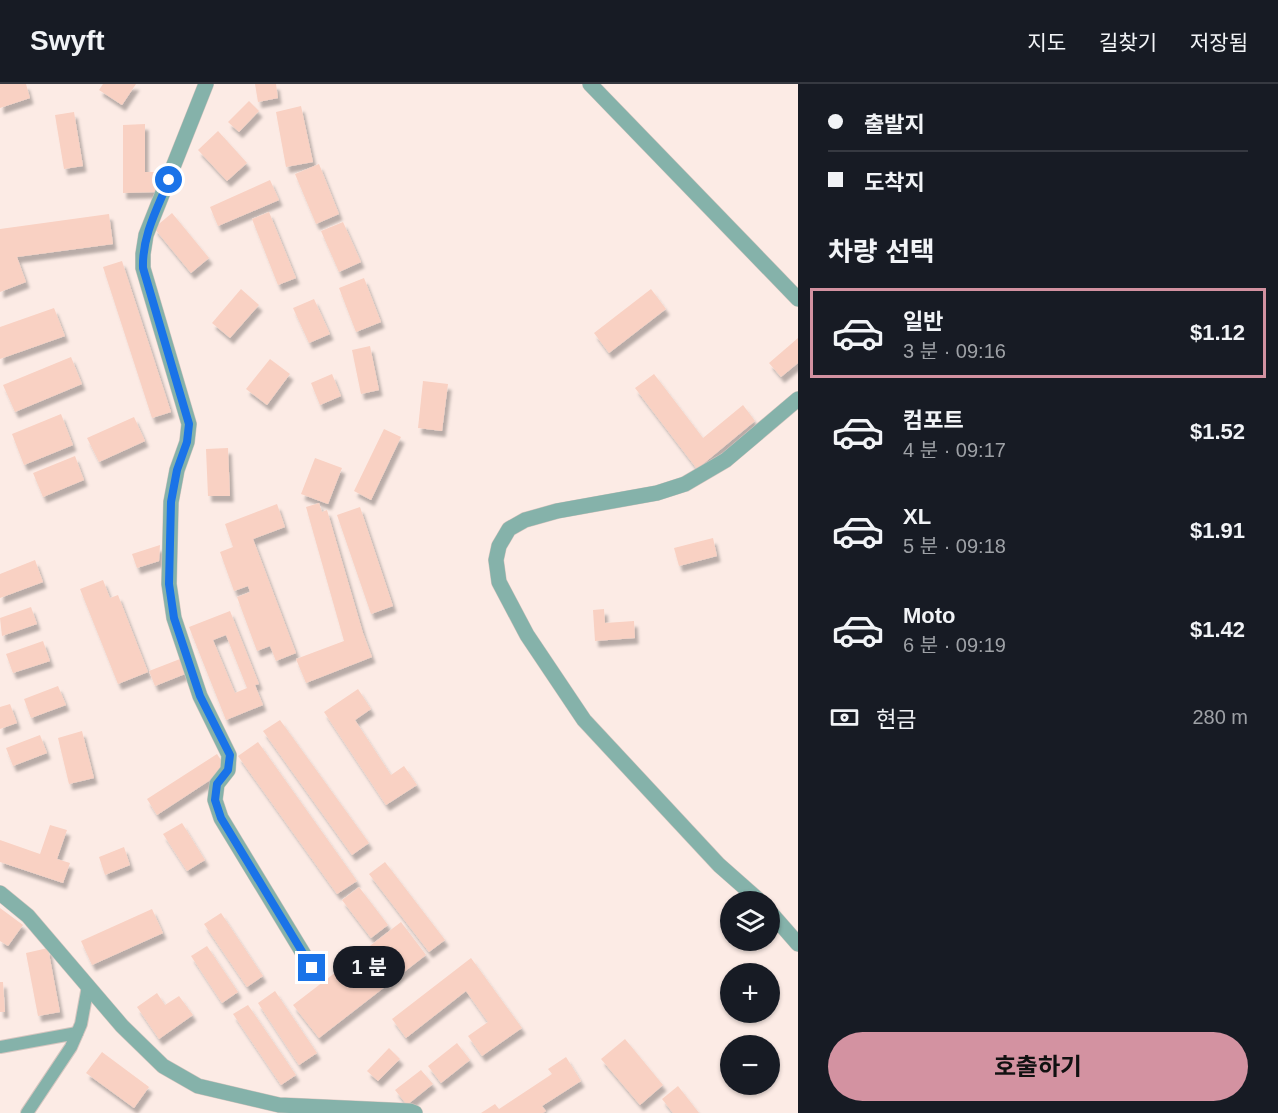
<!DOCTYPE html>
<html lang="ko">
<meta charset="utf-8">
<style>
:root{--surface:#171b24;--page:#20242c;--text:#f1f3f6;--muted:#9ea1a6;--line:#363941;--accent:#d392a1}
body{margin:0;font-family:Helvetica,"Noto Sans KR",sans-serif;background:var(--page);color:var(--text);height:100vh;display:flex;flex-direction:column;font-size:22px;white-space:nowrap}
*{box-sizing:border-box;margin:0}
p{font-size:20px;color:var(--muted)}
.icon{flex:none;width:33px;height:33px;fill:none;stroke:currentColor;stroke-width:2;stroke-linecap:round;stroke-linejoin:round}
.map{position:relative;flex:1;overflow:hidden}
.sheet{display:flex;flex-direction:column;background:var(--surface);width:480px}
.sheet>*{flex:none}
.hud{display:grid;align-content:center;height:132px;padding:0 30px;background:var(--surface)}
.fabs{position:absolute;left:720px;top:807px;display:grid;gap:12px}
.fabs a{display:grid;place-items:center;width:60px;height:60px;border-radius:50%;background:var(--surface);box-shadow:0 2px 4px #0004;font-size:30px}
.end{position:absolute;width:27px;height:27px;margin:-14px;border:8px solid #1a73e8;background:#fff;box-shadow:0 0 0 3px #fff}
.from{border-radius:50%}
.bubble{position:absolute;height:42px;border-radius:21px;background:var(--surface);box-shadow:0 2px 4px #0004;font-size:20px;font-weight:700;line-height:42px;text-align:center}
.hud b{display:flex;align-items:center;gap:21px;height:57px;font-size:22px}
.hud b+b{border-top:2px solid var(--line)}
.hud i{width:15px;height:15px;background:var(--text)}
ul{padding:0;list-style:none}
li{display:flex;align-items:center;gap:18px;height:90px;margin:0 12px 9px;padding:0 18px;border:3px solid transparent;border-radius:0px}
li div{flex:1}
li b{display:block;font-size:22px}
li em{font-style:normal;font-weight:700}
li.on{border-color:var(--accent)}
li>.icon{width:54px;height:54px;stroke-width:1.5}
h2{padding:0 30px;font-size:27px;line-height:72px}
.pay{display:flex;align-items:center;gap:15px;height:66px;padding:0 30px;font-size:22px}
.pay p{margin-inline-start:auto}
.cta{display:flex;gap:12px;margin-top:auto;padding:12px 30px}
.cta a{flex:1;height:69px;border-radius:36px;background:var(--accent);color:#111;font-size:24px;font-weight:700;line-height:69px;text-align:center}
header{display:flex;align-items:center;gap:36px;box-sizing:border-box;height:84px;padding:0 30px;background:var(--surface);border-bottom:2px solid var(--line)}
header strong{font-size:28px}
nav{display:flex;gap:33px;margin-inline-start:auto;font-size:21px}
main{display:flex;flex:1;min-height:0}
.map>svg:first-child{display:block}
</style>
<header>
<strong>Swyft</strong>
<nav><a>지도</a><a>길찾기</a><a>저장됨</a></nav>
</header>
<main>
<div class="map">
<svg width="798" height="1029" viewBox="0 0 798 1029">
<defs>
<filter id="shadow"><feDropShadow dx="3.5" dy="6" stdDeviation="1.5" flood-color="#0004"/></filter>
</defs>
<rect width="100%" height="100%" fill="#fcebe5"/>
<g fill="#f9d1c3" fill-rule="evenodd" filter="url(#shadow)">
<polygon points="0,0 26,0 30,14 0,24"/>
<polygon points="103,0 136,0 122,21 99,6"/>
<polygon points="255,0 276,0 278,14 258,18"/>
<polygon points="249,17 259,27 239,48 228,38"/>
<polygon points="301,22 313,78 286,83 276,28"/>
<polygon points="74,28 83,82 64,85 55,31"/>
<polygon points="145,40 145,88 157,88 157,108 123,109 123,41"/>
<polygon points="218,47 247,79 227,97 198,66"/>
<polygon points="319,80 339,130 316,140 295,90"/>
<polygon points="270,96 279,116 218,142 210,123"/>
<polygon points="269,128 296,194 278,201 252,135"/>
<polygon points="172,129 209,174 191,189 154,144"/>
<polygon points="109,130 113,160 17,173 26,198 0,208 0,145"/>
<polygon points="343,138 361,178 339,188 321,147"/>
<polygon points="122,177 171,328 152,334 103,183"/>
<polygon points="364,194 381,238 356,248 339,204"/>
<polygon points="241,205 259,221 230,254 212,239"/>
<polygon points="651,205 666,225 609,269 594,249"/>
<polygon points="314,215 330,250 309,259 293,224"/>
<polygon points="54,224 65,252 0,275 0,243"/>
<polygon points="798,254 798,279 781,293 769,279"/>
<polygon points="370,262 379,306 361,310 352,266"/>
<polygon points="71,273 82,300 15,328 3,301"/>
<polygon points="270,275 290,290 267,321 246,305"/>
<polygon points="332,290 341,312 320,321 311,299"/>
<polygon points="654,290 703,354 743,321 755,337 697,385 635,304"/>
<polygon points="423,297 448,300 442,347 418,344"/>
<polygon points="61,330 73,361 24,381 12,350"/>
<polygon points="134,333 145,357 99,378 87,354"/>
<polygon points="384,345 401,353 371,416 354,407"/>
<polygon points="228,364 230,412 208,412 206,365"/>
<polygon points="75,372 84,396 43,413 33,389"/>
<polygon points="315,374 342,384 328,420 301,410"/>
<polygon points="319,419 322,428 327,426 363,549 372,573 306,599 296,575 344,557 306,423"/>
<polygon points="277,420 285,443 253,455 296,569 276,577 270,562 257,567 237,513 250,508 248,502 234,507 220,468 233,463 225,440"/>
<polygon points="360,423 393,522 371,530 337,431"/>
<polygon points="713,454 717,472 679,482 674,464"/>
<polygon points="160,461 159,477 137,484 132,470"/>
<polygon points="35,476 43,498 0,514 0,490"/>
<polygon points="103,496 110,514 118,511 148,588 118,600 80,505"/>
<polygon points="31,523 37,540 2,552 0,534"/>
<polygon points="604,525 605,539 634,537 635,554 595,557 593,526"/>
<path d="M230,527L259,600L255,601L263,621L226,636L189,543ZM226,551L247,604L235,609L213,556Z"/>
<polygon points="43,557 50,577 13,589 6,570"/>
<polygon points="180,575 185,590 155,602 149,587"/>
<polygon points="58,602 66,621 31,634 24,615"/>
<polygon points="358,605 371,625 355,636 391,691 404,682 417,701 386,721 324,628"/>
<polygon points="10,620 17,639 0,645 0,623"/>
<polygon points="280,636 369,759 352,771 263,647"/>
<polygon points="82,647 94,694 69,700 58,654"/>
<polygon points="40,651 47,669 13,682 6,664"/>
<polygon points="258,658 357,797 337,810 238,672"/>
<polygon points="217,670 227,685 157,731 147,715"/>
<polygon points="182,739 205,776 187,787 163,750"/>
<polygon points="50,741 67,746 57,775 70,779 63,799 0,778 0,756 40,770"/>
<polygon points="124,763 130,781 105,791 99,773"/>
<polygon points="385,778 445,856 429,868 369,790"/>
<polygon points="359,803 388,841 371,854 342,816"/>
<polygon points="0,824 23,841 8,862 0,857"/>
<polygon points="152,825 163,849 92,881 81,857"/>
<polygon points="221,829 263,892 247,903 204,840"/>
<polygon points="401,838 426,871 319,954 293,921"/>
<polygon points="207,862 238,908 222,919 191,872"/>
<polygon points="48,864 60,928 38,932 26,869"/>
<polygon points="471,874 522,944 482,972 468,952 488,938 466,907 406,954 392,935"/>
<polygon points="0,898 3,898 5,928 0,928"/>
<polygon points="275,907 317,969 299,981 258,919"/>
<polygon points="157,909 165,921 179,912 193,931 159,955 137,923"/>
<polygon points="248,921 296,991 281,1001 233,930"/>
<polygon points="625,955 663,1001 640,1021 601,975"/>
<polygon points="457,959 470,976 441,999 428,982"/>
<polygon points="389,964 400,975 378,997 367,987"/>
<polygon points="102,968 149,1003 134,1024 86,989"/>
<polygon points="566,973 581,997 542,1022 546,1027 543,1029 481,1029 495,1020 499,1025 552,990 548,985"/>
<polygon points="421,986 433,1000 407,1021 395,1006"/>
<polygon points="678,1002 699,1029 673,1029 662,1015"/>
</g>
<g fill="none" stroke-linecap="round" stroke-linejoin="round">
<defs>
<g id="lane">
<polyline points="0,963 77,949"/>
<polyline points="27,1029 71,963 81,940 88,902"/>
</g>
<g id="street">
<polyline points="206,0 146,151 143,170 143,184 189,340 187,358 177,386 171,418 169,500 174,534 200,612 229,671 228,686 217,700 215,716 221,734 312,884"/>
<polyline points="590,0 798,215"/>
<polyline points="0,809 28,832 122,942 163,982 198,1002 279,1021 410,1027 415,1029"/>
<polyline points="761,818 719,781 584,636 527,551 499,498 496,476 499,462 509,445 525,436 557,427 657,409 685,400 726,376 798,315"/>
<polyline points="770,828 798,860"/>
</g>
</defs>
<use href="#lane" stroke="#d6c6c0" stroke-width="14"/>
<use href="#street" stroke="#d6c6c0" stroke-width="16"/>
<use href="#lane" stroke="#85b2aa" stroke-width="12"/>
<use href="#street" stroke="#85b2aa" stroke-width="15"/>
</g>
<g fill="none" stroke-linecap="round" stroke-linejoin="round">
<path stroke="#1a73e8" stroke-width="8" d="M169,96C157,125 142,152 143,184L189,340L187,358L177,386L171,418L169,500L174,534L200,612L230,671L228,686L217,700L215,716L221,734L312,884"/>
</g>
</svg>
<div class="fabs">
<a><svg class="icon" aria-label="layers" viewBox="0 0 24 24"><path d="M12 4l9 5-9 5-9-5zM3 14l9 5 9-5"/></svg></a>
<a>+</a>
<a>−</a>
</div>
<i class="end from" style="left:169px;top:96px"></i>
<i class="end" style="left:312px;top:884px"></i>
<div class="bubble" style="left:333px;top:862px;width:72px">1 분</div>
</div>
<section class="sheet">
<div class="hud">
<b><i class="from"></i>출발지</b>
<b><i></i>도착지</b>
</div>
<h2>차량 선택</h2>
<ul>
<li class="on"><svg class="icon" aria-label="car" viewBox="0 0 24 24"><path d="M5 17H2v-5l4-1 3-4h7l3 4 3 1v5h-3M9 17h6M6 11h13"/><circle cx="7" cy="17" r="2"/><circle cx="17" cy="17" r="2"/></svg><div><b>일반</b><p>3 분 · 09:16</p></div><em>$1.12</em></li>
<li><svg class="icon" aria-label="car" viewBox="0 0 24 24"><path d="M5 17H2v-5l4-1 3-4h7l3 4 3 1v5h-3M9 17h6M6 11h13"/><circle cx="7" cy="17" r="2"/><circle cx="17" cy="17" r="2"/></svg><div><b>컴포트</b><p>4 분 · 09:17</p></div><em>$1.52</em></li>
<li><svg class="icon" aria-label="car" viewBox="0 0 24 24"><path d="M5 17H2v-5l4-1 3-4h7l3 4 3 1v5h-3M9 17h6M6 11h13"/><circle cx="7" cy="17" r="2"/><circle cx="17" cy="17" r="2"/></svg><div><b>XL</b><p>5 분 · 09:18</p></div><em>$1.91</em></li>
<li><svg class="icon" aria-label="car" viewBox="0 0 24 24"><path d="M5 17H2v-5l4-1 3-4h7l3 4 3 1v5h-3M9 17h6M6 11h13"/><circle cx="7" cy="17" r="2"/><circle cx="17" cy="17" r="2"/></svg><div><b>Moto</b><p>6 분 · 09:19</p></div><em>$1.42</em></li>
</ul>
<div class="pay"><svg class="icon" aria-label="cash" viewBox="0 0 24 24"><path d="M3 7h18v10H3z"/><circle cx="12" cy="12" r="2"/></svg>현금<p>280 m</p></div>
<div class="cta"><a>호출하기</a></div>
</section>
</main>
